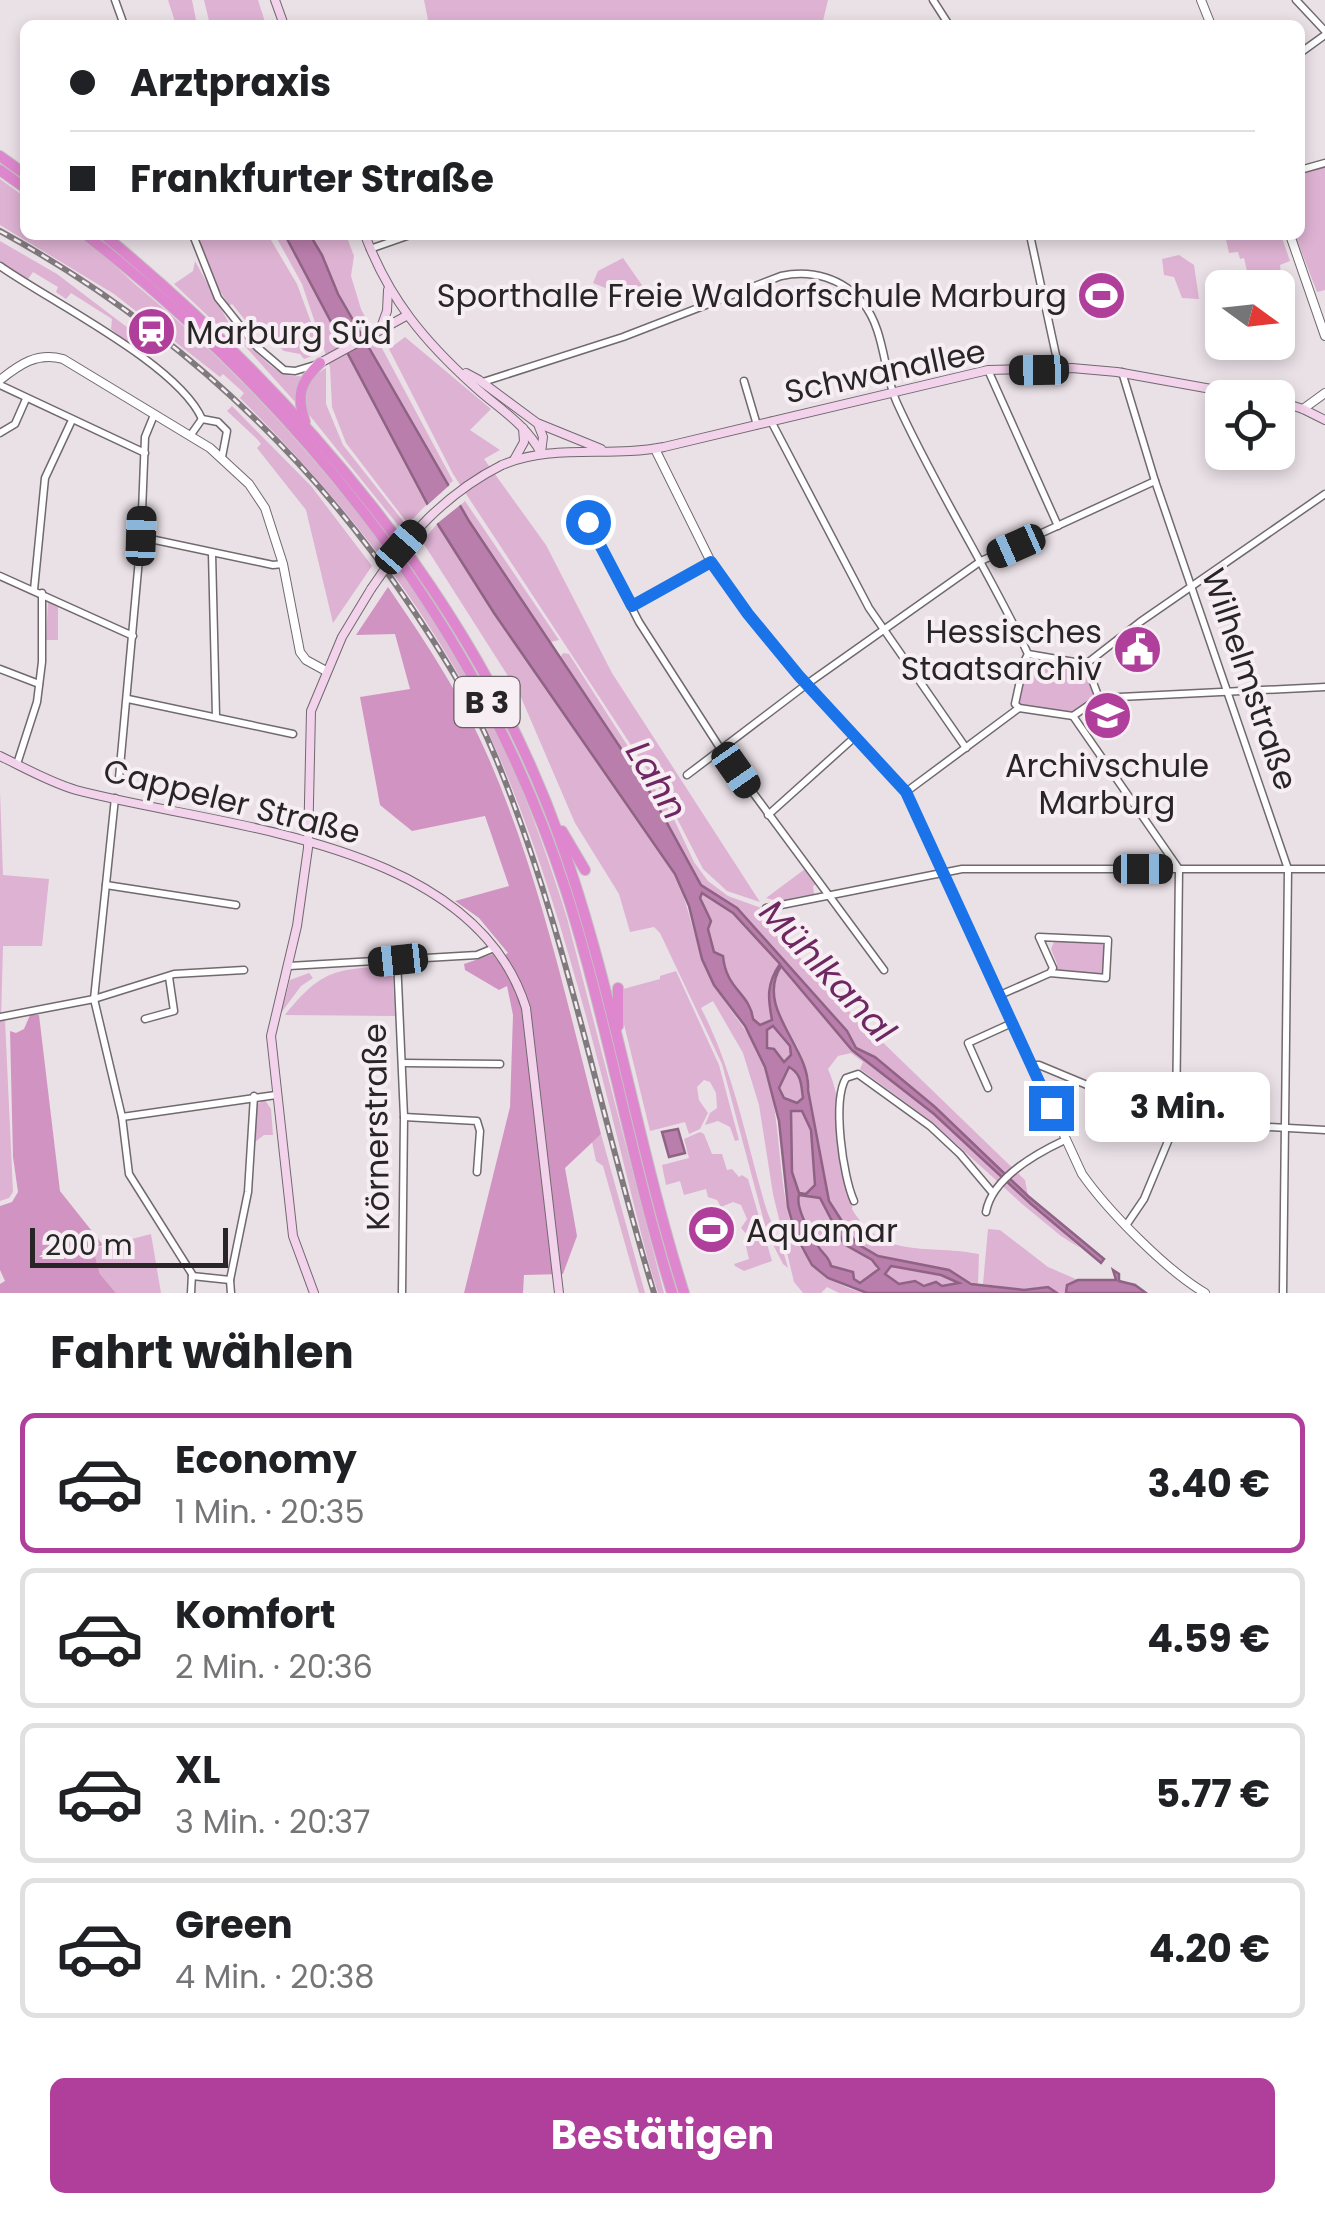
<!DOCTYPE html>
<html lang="de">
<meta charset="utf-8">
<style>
:root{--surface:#fff;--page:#f6f6f6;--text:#202124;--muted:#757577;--line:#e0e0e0;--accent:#af3f9b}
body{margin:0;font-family:Poppins,sans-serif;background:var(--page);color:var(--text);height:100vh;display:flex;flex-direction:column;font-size:38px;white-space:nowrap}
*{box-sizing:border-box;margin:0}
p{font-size:32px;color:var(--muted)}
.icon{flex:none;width:55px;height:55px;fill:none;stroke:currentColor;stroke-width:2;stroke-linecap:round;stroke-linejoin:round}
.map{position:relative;height:1293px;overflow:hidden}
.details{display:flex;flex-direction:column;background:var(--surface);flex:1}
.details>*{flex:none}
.guide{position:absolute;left:20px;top:20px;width:1285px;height:220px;border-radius:15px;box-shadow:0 5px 15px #0003;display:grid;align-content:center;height:220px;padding:0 50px;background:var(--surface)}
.needle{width:65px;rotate:105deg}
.tools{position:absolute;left:1205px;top:270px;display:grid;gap:20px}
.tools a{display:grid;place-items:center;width:90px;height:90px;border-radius:15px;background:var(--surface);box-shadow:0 5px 15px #0003;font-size:50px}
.scale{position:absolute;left:30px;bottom:25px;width:198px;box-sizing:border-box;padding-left:10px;border:5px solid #282527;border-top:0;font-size:28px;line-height:35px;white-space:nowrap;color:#282527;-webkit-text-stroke:8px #f7eef4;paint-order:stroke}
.end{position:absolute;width:45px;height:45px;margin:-22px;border:12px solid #1a73e8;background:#fff;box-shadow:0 0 0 5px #fff}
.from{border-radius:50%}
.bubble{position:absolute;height:70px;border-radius:15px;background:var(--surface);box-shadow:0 5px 15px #0003;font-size:32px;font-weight:700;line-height:70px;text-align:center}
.car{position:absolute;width:30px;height:60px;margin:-30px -15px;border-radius:12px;box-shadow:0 0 8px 2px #0007;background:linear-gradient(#222 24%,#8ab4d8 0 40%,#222 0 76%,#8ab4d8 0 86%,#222 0)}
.guide b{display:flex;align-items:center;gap:35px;height:95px;font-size:38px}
.guide b+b{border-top:2px solid var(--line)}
.guide i{width:25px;height:25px;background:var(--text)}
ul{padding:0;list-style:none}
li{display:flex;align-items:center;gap:30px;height:140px;margin:0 20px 15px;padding:0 30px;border:5px solid var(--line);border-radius:15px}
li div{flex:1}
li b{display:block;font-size:38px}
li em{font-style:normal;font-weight:700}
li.current{border-color:var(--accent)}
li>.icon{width:90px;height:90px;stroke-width:1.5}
h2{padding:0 50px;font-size:45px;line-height:120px}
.action{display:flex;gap:20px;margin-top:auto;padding:20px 50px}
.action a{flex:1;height:115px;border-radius:15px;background:var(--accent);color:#fff;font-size:40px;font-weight:700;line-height:115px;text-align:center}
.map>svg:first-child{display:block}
</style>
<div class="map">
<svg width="1325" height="1293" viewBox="0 0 1325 1293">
<rect width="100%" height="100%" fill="#eae1e7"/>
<g fill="#deb2d3">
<polygon points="168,0 192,0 197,25 176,25"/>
<polygon points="204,0 258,0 266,25 210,25"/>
<polygon points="424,0 828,0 822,25 429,25"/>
<polygon points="1325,166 1325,290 1317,292 1295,235 1300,235 1300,173"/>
<path d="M0,179L25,197V235C39,235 65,230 78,237C101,249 122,274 142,290C270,396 397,547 477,692C515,764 543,841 567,918L664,1293H658L649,1264C605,1093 568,917 498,754C441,622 342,498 240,398L244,393L223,374L220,377L114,294L0,225Z"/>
<polygon points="196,235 268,235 297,284 322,352 304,359 300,354 284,351 248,319 245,320 232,304 229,306 212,277"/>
<polygon points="275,235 285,235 427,504 408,524 346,443 332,407 330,367 302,284"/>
<polygon points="310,235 346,235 354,256 351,276 361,309 453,481 448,485 338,294 322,255"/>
<polygon points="1225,235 1281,235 1290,261 1280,265 1281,274 1249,280 1244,258 1240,259 1238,252 1229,253"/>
<polygon points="0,241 57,274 144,340 137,350 111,329 112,319 71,293 66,299 56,292 58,287 33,272 28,279 0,262"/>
<polygon points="1179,255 1194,265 1199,299 1182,298 1174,277 1164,275 1162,259"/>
<polygon points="623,258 644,288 625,296 593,283 598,271"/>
<polygon points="195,261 231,327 226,333 174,284 193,271"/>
<path d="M237,331L251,346L249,349L252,348C268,363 279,378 303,376L296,389V403L235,335Z"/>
<polygon points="405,337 491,409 470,430 500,450 484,459 546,545 612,673 760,902 727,891 703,869 669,803 453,474 389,349"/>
<path d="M326,368V404L343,445L403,521L405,526L402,530L306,411C304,389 306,380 326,368Z"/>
<polygon points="232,406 311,486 372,566 333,623 306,510 257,448 261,444 257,439 227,411"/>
<polygon points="465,501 559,640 550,642 469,521 460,505"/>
<path d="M438,523L494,613L675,874C691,910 695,950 713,982C729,1012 753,1034 765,1067C784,1120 775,1210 804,1253C817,1273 844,1290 867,1293H839L827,1287L821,1293H803L794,1282L773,1194L759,1105L743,1053L713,1001L701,1008C732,1068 744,1130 762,1194C768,1220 782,1242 788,1268L783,1264L767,1233L722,1064L660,933L654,927L630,932L619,894L575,823L520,695L422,541Z"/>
<polygon points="48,602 58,607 58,640 46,640"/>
<polygon points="563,653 569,654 673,817 694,862 708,881 728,896 764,909 801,959 870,1034 872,1032 1025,1180 1028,1196 935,1107 876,1057 856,1047 847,1031 737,908 701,885 650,792 560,658"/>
<polygon points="1027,656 1085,666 1097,697 1073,715 1020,707 1016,704"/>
<polygon points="0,791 3,875 49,879 42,946 3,946 1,1020 5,1020 13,1192 9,1198 0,1201"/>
<polygon points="805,869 816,884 813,886 814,894 792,898 785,903 766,898"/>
<path d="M703,892L733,912L780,965C767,982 769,1001 772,1021L761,1025L752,1018C750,994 726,989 723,957L714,953L700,898Z"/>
<polygon points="1055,939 1097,940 1105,946 1105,973 1101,978 1066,970 1055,971 1057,964 1051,949"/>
<path d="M392,966L395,1016L285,1015C322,969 336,969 392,966Z"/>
<path d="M781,966L852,1050L934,1114L1080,1248L1061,1236L1022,1204L931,1121L860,1069L863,1062L851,1053L838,1056L828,1069C844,1105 837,1135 842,1173C844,1186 854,1199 852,1209C883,1261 929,1244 979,1254L978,1284C965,1283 956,1272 943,1269C922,1264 896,1262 876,1255C818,1234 821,1140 808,1090L809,1079L798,1048L777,1012L774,986Z"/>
<polygon points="676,971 719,1065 739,1140 735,1141 730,1127 718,1121 705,1125 710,1113 717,1108 716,1093 710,1082 704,1080 697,1087 699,1100 708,1113 700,1129 689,1134 685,1122 650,1131 622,1016 623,989 660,979 660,976"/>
<polygon points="309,973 313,978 301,986 281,1013 290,980"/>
<polygon points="773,1026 790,1046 791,1055 783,1062 767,1048 767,1030"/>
<path d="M788,1067C802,1073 801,1085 803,1098L797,1103L784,1099L779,1087Z"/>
<polygon points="265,1100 271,1109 273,1135 264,1135 255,1142 257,1104"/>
<polygon points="791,1111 802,1111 811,1130 815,1186 806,1194 799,1193 792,1172"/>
<polygon points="700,1132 704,1134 712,1154 722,1154 727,1170 732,1169 739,1177 742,1175 748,1179 772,1261 744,1271 735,1266 734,1264 749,1259 745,1242 752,1240 741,1228 747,1219 741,1205 733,1202 721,1207 717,1200 708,1197 706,1189 684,1195 680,1181 666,1185 662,1165 689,1158 684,1139"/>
<polygon points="601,1134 645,1293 639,1293 603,1166 596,1161 592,1142"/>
<path d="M799,1195L820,1198L851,1249L876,1264V1274L860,1283L854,1279L853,1272L831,1266C827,1253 813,1243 808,1230C804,1219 800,1209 796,1198Z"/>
<polygon points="988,1229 1000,1230 1048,1267 1078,1280 1068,1285 1066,1293 1057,1293 1048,1287 1024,1290 983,1284"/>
<polygon points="151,1234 161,1293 116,1293 100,1274 93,1249"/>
<path d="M890,1266L955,1279L959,1284C937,1288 919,1282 899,1284L885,1274Z"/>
</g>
<g fill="#d194c2">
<path d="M388,587C425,641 463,698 489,759C541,879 568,1008 601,1134L565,1168L577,1236L563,1274L524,1275L523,1293H464L510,1107L513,1015L507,986L499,990L465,970L464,964L493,954L497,960L508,953L479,918L455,901L509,886L485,816L412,831L380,805L360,697L410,689L395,634L356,635Z"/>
<polygon points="30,1015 39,1015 60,1191 103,1245 93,1249 100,1274 116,1293 0,1293 0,1284 5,1281 0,1270 0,1206 12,1202 18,1192 13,1157 10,1031 16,1033 24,1029"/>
</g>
<g fill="#ba7eac" stroke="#8e6384" stroke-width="2.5" fill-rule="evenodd">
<path d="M285,235H310L322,255L338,294L469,521L650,792L701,885L737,908L847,1031L856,1048L875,1057L935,1107L1028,1196L1104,1259L1101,1263L1031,1204L934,1114L852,1050L781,966C754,1009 811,1047 808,1090L829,1201L856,1243L878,1256L949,1270L971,1284L1024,1290L1048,1287L1057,1293H867L828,1278L812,1265L796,1236L788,1207L779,1121L765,1067L745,1026L714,985L702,959L689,906L675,874L494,613L439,526ZM702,893L733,913L780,964C766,984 768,999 772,1020L760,1025L753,1019C750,993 726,990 723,956L714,952L708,929L711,921L700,898ZM773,1026L790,1046L791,1055L784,1062L774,1049L767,1048V1030ZM789,1067C802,1074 801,1085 803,1098L797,1103L784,1098L779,1088ZM791,1111H802L811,1130L815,1185L806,1194L799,1193L792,1172ZM799,1195L820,1198L844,1244L872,1260L879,1269L860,1283L854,1279L853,1272L831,1266C829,1256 823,1255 818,1246C810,1233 795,1208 799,1195ZM891,1266L941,1275L959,1283L942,1286L936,1282L924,1286L915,1281L899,1284L885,1274Z"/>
<polygon points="678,1129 685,1153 669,1157 662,1132"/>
<polygon points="1113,1270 1119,1274 1119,1281 1135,1285 1146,1293 1066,1293 1067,1285 1078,1280 1116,1280"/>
</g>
<polygon fill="#eae1e7" points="453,482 464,502 434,526 424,508"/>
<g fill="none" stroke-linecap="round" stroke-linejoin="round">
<defs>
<g id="minor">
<polyline points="115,0 124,25"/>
<polyline points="933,0 949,25"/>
<polyline points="1296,0 1325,31"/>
<polyline points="1300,53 1325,35"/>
<polyline points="1300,170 1325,163"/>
<polyline points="193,235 218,298 257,347 284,370 295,371 315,365"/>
<polyline points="1030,235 1059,369"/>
<polyline points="370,249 410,235"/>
<path d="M0,266C51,302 178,364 202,419"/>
<polyline points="988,370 1058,526"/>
<polyline points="1122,372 1155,481 1288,869 1283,1293"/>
<polyline points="744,381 757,425"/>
<path d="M483,382L623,337L781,276C811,269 843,278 863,303C885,330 883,372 897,403C936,489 988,569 1028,654"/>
<polyline points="0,385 145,453"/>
<polyline points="202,419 218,422 227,431 222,457"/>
<polyline points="771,421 869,608 966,748"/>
<polyline points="0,433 15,424 26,399"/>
<polyline points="190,436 202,419"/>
<polyline points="588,522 639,622 720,748 884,970"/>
<polyline points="141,537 273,565 283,564"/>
<polyline points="212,553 216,716"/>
<polyline points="0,576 133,636"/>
<polyline points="34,590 45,478 72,420"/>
<polyline points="632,606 711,562"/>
<polyline points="1028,654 1024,662 1015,704 1019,708 1073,716 1099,698"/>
<polyline points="1028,654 1086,664 1099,698"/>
<polyline points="1086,664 1140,622 1325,494"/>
<polyline points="0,669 39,684"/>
<polyline points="1099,698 1325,687"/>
<polyline points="128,699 293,734"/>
<polyline points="1073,716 1179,869 1176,1122 1144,1199 1127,1224"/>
<polyline points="17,764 37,702 42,662 42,593"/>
<polyline points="687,775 807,684 981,561 1155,481"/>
<polyline points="119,778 141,537 145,437 154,415"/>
<polyline points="906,792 1019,708"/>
<polyline points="115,798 94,999 122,1117 129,1174 192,1274 191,1293"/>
<polyline points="768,815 856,736"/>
<polyline points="106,885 236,905"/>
<polyline points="766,908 962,869 1325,869"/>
<polyline points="397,959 404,1117 402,1293"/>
<polyline points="289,966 477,955 494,948"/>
<polyline points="1000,995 1050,973 1106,978 1108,940 1039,937 1053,968 1050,973"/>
<polyline points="0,1017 94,999 174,974 244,970"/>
<polyline points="145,1019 174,1011 169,977"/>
<polyline points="403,1063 500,1064"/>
<polyline points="1031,1065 1039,1065 1176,1122 1325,1130"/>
<polyline points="988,1088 968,1043 1012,1023"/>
<polyline points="122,1117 276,1095"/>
<polyline points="404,1117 477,1121 480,1131 477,1172"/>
<path d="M854,1201C843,1177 832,1101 846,1078L858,1074L930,1126L960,1154L992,1192"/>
<path d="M986,1212C992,1178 1035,1154 1065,1140"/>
<polyline points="192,1276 230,1280"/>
<polyline points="231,1293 230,1280 248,1192 254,1096"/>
</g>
<g id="tertiary">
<polyline points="1201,0 1211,25"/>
<polyline points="1290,235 1325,336"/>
<path d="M0,380C20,364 37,352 63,359L210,448L249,484L265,508L283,564L300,652L306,660L326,671"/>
<polyline points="1303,409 1325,393"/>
<path d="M655,449L711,562L748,614L799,676L906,792L1082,1174C1108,1211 1166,1270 1205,1293"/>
</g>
<g id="secondary">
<polyline points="275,0 284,25"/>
<path d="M365,235C389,299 424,341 475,387C499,409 525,423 541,453"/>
<polyline points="380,330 387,311 388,290"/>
<polyline points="320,363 406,316"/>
<polyline points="466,373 479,380 537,423 601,449"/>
<polyline points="1278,401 1303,409 1325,420"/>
<polyline points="538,424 543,437 541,453"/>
<polyline points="514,460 524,442 523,428"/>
<path d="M502,465C555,443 609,458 664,447L988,370L1072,368L1117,372L1261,398"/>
<path d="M0,756C25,768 49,782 76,790C220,828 473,838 526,1008L559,1293"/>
<polyline points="314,1293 293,1236 271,1036 297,926 308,848 311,711 342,637 371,589"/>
</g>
<g id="trunk">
<polyline points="0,156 25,174"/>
<polyline points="0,170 25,188"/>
<path d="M86,235C302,404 481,627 566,891C608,1023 631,1161 672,1293"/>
<path d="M104,235C299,396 474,598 560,839C613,987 637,1144 684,1293"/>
<path d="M305,422C296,395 300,382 320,363"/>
<polyline points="562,831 585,870"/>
<polyline points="618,1026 618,988"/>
</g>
</defs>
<use href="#minor" stroke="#70696e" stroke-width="9"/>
<use href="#tertiary" stroke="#70696e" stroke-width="10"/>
<use href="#secondary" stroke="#70696e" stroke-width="10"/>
<use href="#trunk" stroke="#c3c2c3" stroke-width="12"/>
<use href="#minor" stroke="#fff" stroke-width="6"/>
<use href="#tertiary" stroke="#fff" stroke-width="8"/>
<use href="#secondary" stroke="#f3d2ec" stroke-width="8"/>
<use href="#trunk" stroke="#df87ce" stroke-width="10"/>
<defs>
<path id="rail" d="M0,231C164,321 300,444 405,598C439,648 472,700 495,756C567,930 599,1114 654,1293"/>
</defs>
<use href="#rail" stroke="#807a7e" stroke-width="6"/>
<use href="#rail" stroke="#f7eef4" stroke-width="2.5" stroke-dasharray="8" stroke-linecap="butt"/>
<defs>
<path id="secondary-bridge" d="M371,589C405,538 446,493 502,465"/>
</defs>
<use href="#secondary-bridge" stroke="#70696e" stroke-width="10" stroke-linecap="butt"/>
<use href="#secondary-bridge" stroke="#f3d2ec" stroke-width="8"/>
</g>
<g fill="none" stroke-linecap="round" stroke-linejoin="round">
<polyline stroke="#1a73e8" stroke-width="12" points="588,522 632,606 711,562 748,614 799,676 906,792 1051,1108"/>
</g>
<defs>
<symbol id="stadium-disc" viewBox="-11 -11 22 22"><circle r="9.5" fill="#af3f9b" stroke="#f7eef4"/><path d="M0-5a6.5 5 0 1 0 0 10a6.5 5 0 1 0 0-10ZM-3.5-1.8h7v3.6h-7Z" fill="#fff"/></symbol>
<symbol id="station-disc" viewBox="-11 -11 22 22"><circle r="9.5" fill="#af3f9b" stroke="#f7eef4"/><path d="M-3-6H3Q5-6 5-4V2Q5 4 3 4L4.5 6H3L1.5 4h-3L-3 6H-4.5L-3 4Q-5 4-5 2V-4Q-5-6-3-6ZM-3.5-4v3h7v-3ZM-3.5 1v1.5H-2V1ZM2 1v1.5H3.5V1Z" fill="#fff"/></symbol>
<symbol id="civic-disc" viewBox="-11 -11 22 22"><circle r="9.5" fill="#af3f9b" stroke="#f7eef4"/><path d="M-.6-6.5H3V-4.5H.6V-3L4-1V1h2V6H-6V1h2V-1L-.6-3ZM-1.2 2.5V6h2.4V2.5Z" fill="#fff"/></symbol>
<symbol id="university-disc" viewBox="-11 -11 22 22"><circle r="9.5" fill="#af3f9b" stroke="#f7eef4"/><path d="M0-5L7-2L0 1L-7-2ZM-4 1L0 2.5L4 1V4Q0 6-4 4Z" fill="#fff"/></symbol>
</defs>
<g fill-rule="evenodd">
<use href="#stadium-disc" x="1074" y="268" width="55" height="55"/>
<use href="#station-disc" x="124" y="304" width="55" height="55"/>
<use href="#civic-disc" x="1110" y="622" width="55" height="55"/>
<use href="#university-disc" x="1080" y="688" width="55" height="55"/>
<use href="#stadium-disc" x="684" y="1202" width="55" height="55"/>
</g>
<g text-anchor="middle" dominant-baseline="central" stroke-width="8" stroke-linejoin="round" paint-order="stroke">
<rect fill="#f7eef4" stroke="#666164" stroke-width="2.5" x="454.5" y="677" width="65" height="50" rx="8"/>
<g font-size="30" font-weight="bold" fill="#282527">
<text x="487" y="702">B 3</text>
</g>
<g font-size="32" fill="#282527" stroke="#f7eef4" text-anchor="end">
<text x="1067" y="295">Sporthalle Freie Waldorfschule Marburg</text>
<text x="186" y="332" text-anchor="start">Marburg Süd</text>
<text x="1102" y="631">Hessisches<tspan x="1102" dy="37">Staatsarchiv</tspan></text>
<text x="1107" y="765" text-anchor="middle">Archivschule<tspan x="1107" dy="37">Marburg</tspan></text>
<text x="746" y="1230" text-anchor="start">Aquamar</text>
</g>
<g font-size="32" fill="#282527" stroke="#f7eef4">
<text transform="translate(885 371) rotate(-12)">Schwanallee</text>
<text transform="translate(1250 679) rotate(71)">Wilhelmstraße</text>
<text transform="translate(232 801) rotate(14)">Cappeler Straße</text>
<text transform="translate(376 1127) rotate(-91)">Körnerstraße</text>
</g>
<g font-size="35" font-style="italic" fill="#6f2762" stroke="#f7eef4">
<text transform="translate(657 780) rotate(59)">Lahn</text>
<text transform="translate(828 971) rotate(47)">Mühlkanal</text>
</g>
</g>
</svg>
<div class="tools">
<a><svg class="needle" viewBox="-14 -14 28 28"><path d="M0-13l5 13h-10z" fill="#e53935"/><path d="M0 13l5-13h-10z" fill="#757577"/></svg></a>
<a><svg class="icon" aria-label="locate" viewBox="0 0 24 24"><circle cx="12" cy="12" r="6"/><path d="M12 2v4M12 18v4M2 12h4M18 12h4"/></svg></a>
</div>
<div class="scale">200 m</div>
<i class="end from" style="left:588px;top:522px"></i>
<i class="end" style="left:1051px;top:1108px"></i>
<div class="bubble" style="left:1085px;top:1072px;width:185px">3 Min.</div>
<i class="car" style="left:1039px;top:370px;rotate:269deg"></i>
<i class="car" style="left:141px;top:536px;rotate:2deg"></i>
<i class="car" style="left:1016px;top:546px;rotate:246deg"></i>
<i class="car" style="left:401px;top:547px;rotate:41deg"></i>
<i class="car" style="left:736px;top:770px;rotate:145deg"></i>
<i class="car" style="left:1143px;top:869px;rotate:90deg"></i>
<i class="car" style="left:398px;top:960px;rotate:264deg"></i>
<div class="guide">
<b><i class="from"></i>Arztpraxis</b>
<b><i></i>Frankfurter Straße</b>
</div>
</div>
<section class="details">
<h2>Fahrt wählen</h2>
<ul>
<li class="current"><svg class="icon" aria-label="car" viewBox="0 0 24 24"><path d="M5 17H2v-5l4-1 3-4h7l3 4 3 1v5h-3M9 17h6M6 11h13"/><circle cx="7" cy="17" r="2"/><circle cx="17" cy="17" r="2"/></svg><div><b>Economy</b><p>1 Min. · 20:35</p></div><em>3.40 €</em></li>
<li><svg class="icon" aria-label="car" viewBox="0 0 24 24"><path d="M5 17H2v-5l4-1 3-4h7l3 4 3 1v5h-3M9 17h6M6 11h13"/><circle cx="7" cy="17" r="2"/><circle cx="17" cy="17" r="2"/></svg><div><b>Komfort</b><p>2 Min. · 20:36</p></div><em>4.59 €</em></li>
<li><svg class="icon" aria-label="car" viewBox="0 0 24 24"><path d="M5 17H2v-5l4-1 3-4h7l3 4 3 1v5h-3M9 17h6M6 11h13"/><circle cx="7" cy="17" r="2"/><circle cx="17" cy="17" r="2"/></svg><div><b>XL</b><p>3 Min. · 20:37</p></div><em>5.77 €</em></li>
<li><svg class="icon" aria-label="car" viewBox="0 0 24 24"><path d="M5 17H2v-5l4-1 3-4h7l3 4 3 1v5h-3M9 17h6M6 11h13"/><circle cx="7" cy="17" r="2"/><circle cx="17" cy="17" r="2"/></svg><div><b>Green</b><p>4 Min. · 20:38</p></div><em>4.20 €</em></li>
</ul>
<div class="action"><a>Bestätigen</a></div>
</section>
